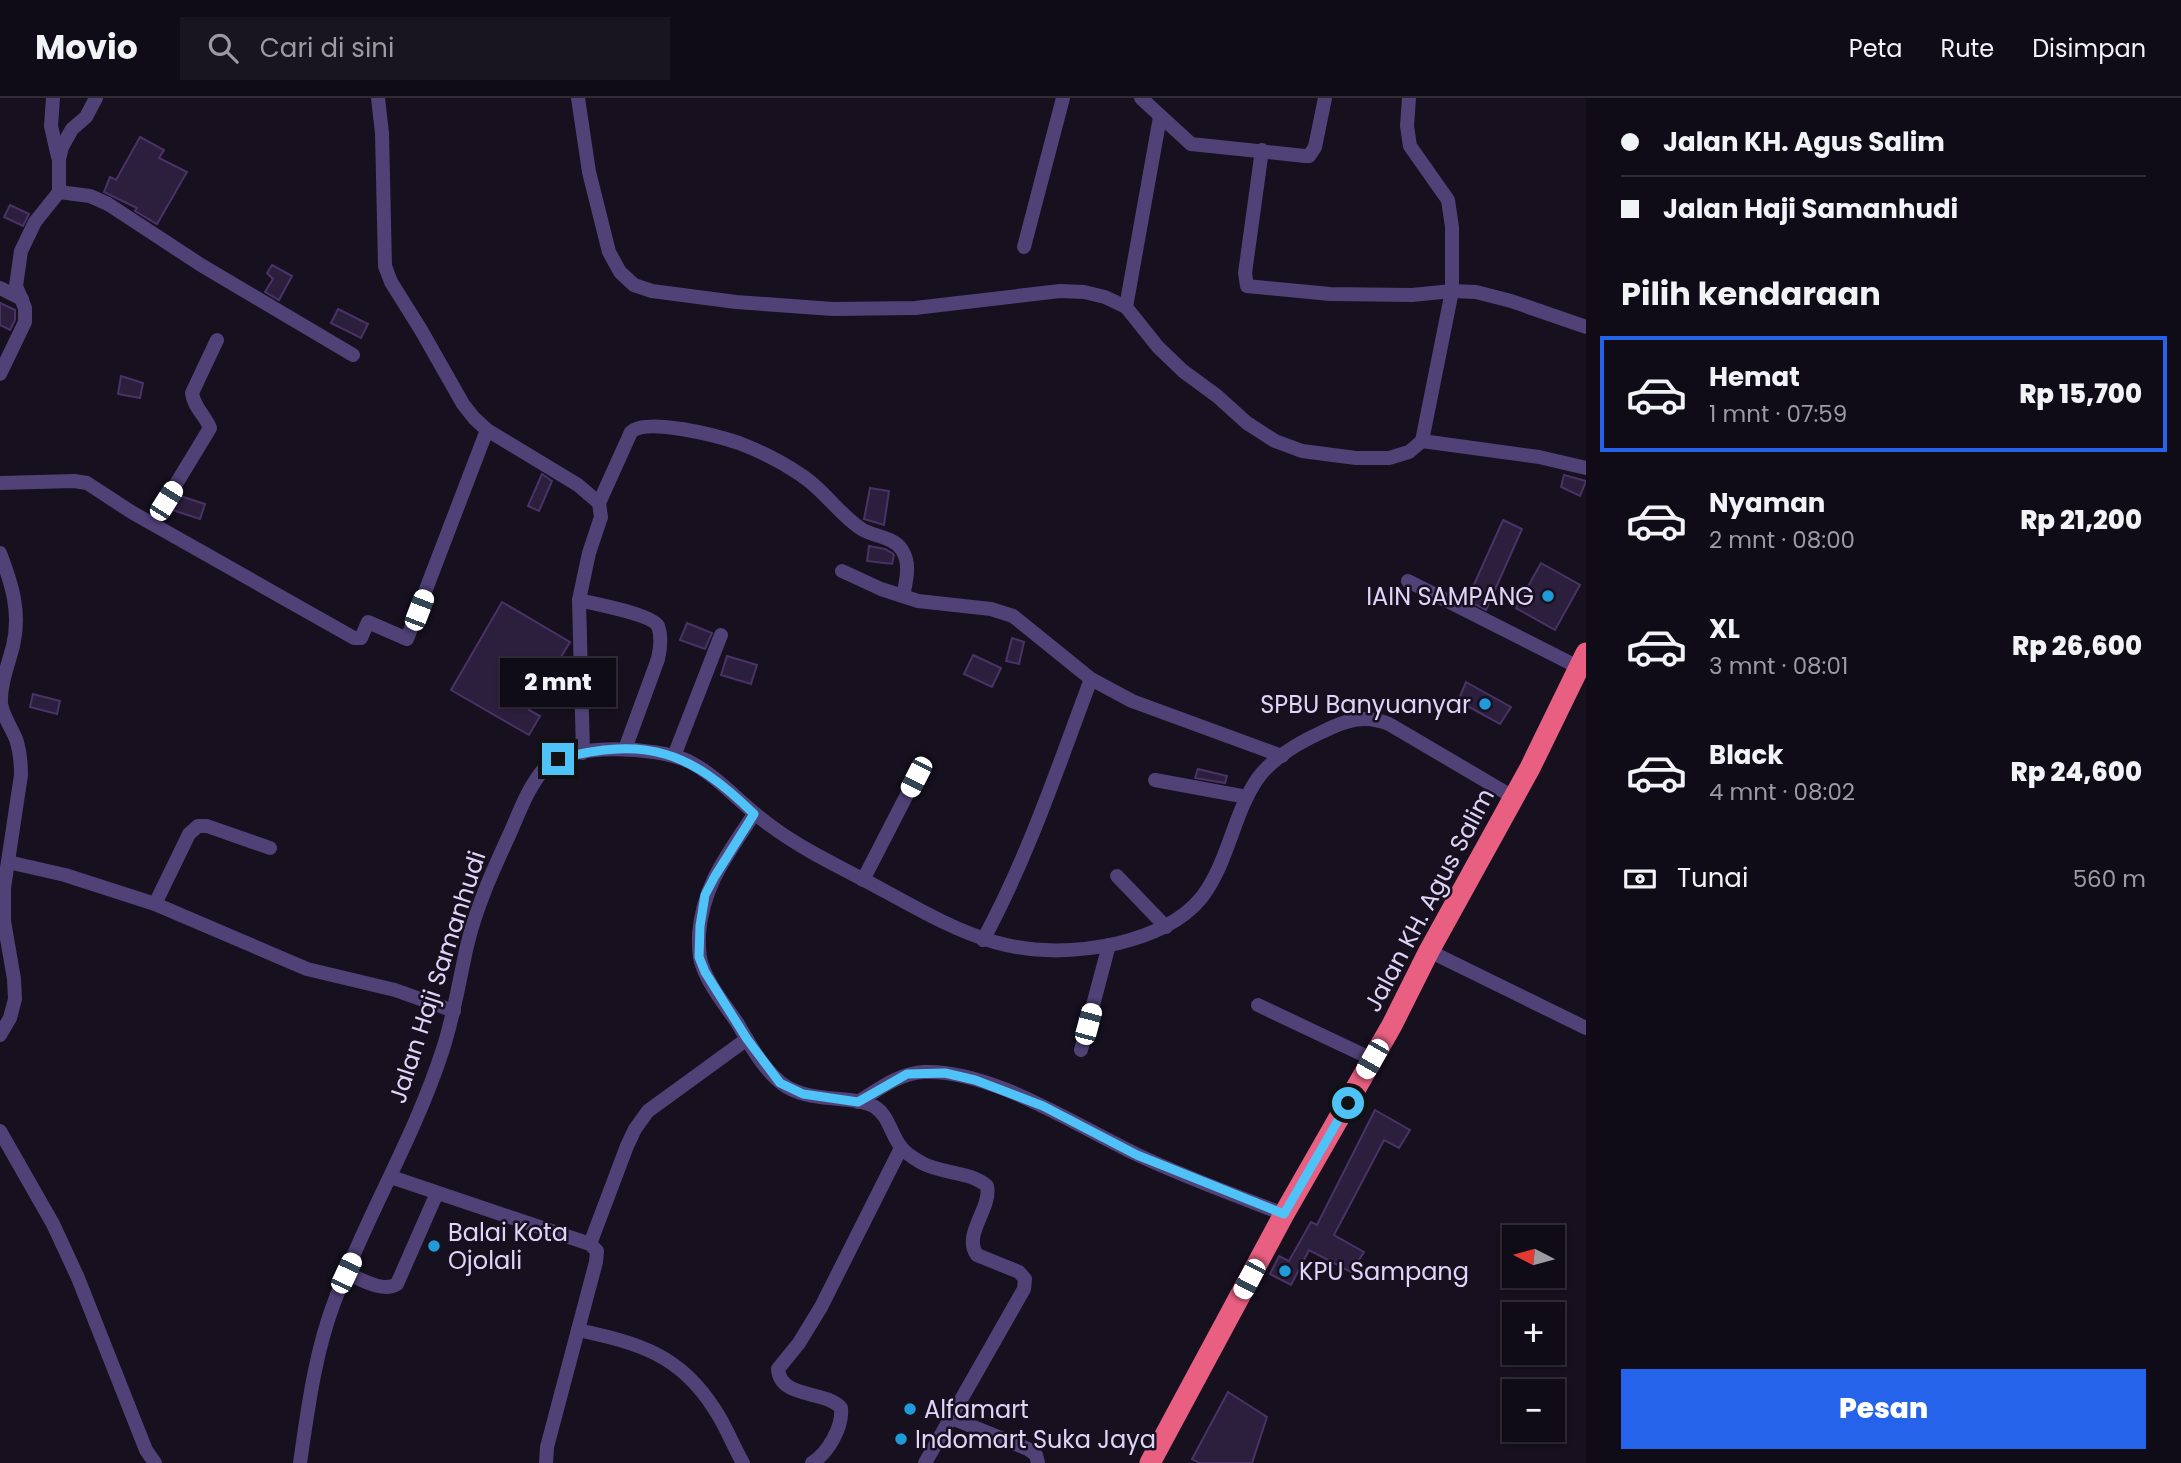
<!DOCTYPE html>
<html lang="id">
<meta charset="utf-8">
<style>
:root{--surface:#100c17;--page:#191520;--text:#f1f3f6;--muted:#9c9ba1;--line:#302c36;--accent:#2563eb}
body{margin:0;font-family:Poppins,sans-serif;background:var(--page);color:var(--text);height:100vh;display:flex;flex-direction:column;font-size:26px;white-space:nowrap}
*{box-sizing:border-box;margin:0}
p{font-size:23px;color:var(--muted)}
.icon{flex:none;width:38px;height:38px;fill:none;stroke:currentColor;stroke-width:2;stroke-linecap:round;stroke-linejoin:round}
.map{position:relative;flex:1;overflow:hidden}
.details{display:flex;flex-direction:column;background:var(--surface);width:595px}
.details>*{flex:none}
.banner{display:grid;align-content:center;height:154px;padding:0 35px;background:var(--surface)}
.needle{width:46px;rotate:276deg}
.tools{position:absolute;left:1502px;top:1127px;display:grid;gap:14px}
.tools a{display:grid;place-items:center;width:63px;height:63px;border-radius:0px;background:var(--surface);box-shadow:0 2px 5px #0004,0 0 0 2px var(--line);font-size:35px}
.end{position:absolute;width:32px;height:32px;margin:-16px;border:9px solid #4fc3f7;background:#111;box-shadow:0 0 0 4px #111}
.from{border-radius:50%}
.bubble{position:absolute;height:49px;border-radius:0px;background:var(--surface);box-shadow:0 2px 5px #0004,0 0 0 2px var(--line);font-size:23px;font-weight:800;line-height:49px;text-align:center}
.car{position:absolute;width:21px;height:42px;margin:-21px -10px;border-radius:9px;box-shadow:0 0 5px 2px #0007;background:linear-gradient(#fff 24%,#345 0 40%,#fff 0 76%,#345 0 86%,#fff 0)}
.banner b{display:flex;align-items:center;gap:24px;height:66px;font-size:26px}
.banner b+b{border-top:2px solid var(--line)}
.banner i{width:18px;height:18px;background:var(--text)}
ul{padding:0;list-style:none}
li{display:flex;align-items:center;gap:21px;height:116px;margin:0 14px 10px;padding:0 21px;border:4px solid transparent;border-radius:0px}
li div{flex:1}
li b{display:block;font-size:26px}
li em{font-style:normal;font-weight:800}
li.active{border-color:var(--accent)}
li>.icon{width:63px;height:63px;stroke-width:1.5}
h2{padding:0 35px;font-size:32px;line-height:84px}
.pay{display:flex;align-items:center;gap:18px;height:77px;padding:0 35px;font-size:26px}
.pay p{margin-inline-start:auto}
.action{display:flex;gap:14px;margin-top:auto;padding:14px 35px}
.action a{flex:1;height:80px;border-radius:0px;background:var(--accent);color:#fff;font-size:28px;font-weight:800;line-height:80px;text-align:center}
header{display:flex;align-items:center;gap:42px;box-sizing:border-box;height:98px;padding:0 35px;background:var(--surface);border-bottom:2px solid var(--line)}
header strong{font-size:33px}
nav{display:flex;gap:38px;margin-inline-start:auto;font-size:24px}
.search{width:490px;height:63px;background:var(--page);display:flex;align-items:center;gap:18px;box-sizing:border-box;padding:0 24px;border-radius:0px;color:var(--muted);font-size:26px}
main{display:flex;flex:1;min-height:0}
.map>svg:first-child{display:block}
</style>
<header>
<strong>Movio</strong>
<div class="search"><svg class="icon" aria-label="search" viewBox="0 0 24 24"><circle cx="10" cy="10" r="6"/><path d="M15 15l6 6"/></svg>Cari di sini</div>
<nav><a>Peta</a><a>Rute</a><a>Disimpan</a></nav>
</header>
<main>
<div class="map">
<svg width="1586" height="1365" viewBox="0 0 1586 1365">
<rect width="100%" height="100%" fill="#16101f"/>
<g fill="#2c1e3d" stroke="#493366" stroke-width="2">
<polygon points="140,39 164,52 159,60 187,74 157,126 135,113 137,110 104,94 110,79 116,82"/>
<polygon points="10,107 29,116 23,128 4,119"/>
<polygon points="272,167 292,178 279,202 265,194 273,181 267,175"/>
<polygon points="0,205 15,212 15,222 10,232 0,227"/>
<polygon points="338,211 368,226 361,240 331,225"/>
<polygon points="121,278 143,285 140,300 118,296"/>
<polygon points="542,376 552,383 539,413 528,408"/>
<polygon points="1564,377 1586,383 1580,398 1561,389"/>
<polygon points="870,390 889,393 884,427 864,421"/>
<polygon points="180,398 205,406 200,421 172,412"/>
<polygon points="1503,422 1522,431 1486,512 1467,502"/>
<polygon points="869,448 885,451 892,455 894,457 892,466 867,463"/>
<polygon points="1541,465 1580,487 1555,532 1516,510"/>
<polygon points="502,504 570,544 529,612 540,618 529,637 451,592"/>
<polygon points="687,525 712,535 705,551 680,542"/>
<polygon points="1012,540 1024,544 1019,566 1006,563"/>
<polygon points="973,557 1001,570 992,589 964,576"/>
<polygon points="727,558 757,567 751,586 721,577"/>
<polygon points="1466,584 1511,609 1500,626 1458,603"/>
<polygon points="33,596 60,603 57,616 30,609"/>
<polygon points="1198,671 1227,678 1225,685 1195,680"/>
<polygon points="1375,1012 1410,1032 1399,1050 1384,1042 1334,1137 1364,1154 1351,1174 1309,1152 1291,1187 1270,1176 1279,1158 1289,1163 1311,1124 1317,1127"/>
<polygon points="1228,1294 1267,1319 1252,1365 1199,1365 1192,1361"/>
</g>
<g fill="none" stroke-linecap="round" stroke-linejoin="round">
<g stroke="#504177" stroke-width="14">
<polyline points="53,0 51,28 58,59"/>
<polyline points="378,0 382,35 385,168 391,184 421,232 463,306 474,320 487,332 578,387 599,405 601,419 589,455 579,502 583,655"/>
<polyline points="578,0 589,74 609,154 620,174 634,187 652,193 736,204 833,211 915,210 1060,193 1084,194 1105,199 1126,209 1158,249 1183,273 1217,298 1247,325 1275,343 1302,353 1356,360 1389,360 1409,354 1422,343 1539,359 1586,370"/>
<polyline points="1141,0 1191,46 1305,58 1309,58 1315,49 1325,0"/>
<polyline points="1409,0 1407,28 1410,48 1448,102 1452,129 1452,193 1422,343"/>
<polyline points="1262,52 1245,175 1247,188 1330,196 1412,197 1452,193 1476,194 1511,203 1586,229"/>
<polyline points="59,94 90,98 108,106 201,167 353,257"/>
<polyline points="1024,149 1063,0"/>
<polyline points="0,190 22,201"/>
<polyline points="1126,209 1160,19"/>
<polyline points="0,276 25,224 25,210 16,188 21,153 35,124 59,94 59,61 62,49 72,31 86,19 96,0"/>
<polyline points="0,385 74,383 87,385 133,415 354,540 361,540 368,524 407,541 487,332"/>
<path d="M599,405L631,334C647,319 718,338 739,345C760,353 782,364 801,377C823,391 838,415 860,430C872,439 893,438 902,452C911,466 906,483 903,498"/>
<path d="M153,424L210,330C205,317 194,310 192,295L217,242"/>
<path d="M0,455C12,486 21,515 13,548C8,567 0,587 1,606C3,618 11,629 16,641C20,653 21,665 21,677L4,790V823L14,881L15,901L10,920L0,937"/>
<polyline points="842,473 881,491 918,503 991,511 1013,518 1091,581 1132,603 1282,658"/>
<polyline points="1408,483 1580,570"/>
<path d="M579,502C594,506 652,516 658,528C662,538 660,552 658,561L625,651"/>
<polyline points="674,658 721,537"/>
<polyline points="1155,682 1247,699"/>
<path d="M754,716C728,756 703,786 699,836C699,846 698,857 702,867C709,888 726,908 738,926C750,947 766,976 787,989C814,1005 855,997 875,1009C889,1018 891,1037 901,1049C906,1056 915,1061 922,1065C942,1076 970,1073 987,1088C992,1110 962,1137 977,1157L1019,1174L1025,1181L1024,1191L925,1365"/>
<polyline points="8,764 65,777 155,806 307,871 395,892 454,913"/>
<polyline points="1117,778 1166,829"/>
<polyline points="863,782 916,679"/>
<polyline points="155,806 189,736 198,728 207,728 270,750"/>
<path d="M983,842C1028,759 1058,669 1091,581"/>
<polyline points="1429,853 1586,930"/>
<polyline points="1258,907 1372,961"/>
<polyline points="1081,952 1109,847"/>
<path d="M858,1004C878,992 899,975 924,974C991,971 1077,1028 1136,1056C1184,1079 1234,1097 1284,1116"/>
<polyline points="0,1033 53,1126 78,1180 146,1352 155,1365"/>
<polyline points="391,1079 590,1146 597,1153 596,1164 547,1349 546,1365"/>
<polyline points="590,1146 627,1048 635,1031 648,1013 747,941"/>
<path d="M346,1175C361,1181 382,1195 397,1186L437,1095"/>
<path d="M578,1232C638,1245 680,1256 715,1312C726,1328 733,1348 743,1365"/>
<polyline points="949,1319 1028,1351 1036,1357 1038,1365"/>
<path d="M300,1365C308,1310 315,1254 335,1202C367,1117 415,1038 443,951C454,917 459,883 467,848C476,809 494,770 511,733C520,712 529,688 544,671C568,643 657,649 688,663C720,679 742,708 771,728C802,751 836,767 870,785C958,833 1013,869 1119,845C1150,837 1181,825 1202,799C1229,763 1233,716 1258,680C1273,660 1300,644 1322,634C1346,622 1364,616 1389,626L1513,699"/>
<path d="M812,1365C828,1355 843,1329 841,1310C826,1292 780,1301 778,1271L799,1245L821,1209L901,1050"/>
</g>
<polyline stroke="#e85f81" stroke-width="21" points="1150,1365 1284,1116 1392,927 1429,853 1530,670 1586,555"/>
</g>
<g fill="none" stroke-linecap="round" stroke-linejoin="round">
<path stroke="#4fc3f7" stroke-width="9" d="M558,661C647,638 690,653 754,716L715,778L705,797L700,828L699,859L705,874L747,941L780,985L803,996L858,1004L907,976L945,975L975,982L1043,1008L1137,1057L1284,1116L1348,1005"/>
</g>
<g fill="#1f9bda" stroke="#16101f" stroke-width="2.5">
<circle cx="1548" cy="498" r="7"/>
<circle cx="1485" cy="606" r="7"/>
<circle cx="434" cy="1148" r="7"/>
<circle cx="1285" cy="1173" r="7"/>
<circle cx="910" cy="1311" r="7"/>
<circle cx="901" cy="1341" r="7"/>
</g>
<g text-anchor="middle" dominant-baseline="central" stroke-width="5" stroke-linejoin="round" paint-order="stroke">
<g font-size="24" fill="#e1d4f9" stroke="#16101f" text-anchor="start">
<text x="1534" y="498" text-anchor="end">IAIN SAMPANG</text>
<text x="1471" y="606" text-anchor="end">SPBU Banyuanyar</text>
<text x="448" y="1134">Balai Kota<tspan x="448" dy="28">Ojolali</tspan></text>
<text x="1299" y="1173">KPU Sampang</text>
<text x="924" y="1311">Alfamart</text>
<text x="915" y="1341">Indomart Suka Jaya</text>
</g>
<g font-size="24" fill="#e1d4f9" stroke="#16101f">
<text transform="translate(1429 802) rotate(-62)">Jalan KH. Agus Salim</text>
<text transform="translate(437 879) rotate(-72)">Jalan Haji Samanhudi</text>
</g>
</g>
</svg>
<div class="tools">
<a><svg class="needle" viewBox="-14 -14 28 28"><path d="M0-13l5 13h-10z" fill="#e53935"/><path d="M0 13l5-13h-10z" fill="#9c9ba1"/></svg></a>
<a>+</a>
<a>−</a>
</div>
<i class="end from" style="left:1348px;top:1005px"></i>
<i class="end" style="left:558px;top:661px"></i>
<div class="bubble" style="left:500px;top:560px;width:116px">2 mnt</div>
<i class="car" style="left:166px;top:403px;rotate:32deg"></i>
<i class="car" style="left:419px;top:512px;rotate:21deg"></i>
<i class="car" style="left:916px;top:679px;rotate:207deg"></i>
<i class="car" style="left:1088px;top:926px;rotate:15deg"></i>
<i class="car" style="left:1372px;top:961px;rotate:210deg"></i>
<i class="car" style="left:346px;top:1175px;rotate:25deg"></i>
<i class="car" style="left:1249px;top:1181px;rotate:208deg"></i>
</div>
<section class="details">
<div class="banner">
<b><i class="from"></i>Jalan KH. Agus Salim</b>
<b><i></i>Jalan Haji Samanhudi</b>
</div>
<h2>Pilih kendaraan</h2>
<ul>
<li class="active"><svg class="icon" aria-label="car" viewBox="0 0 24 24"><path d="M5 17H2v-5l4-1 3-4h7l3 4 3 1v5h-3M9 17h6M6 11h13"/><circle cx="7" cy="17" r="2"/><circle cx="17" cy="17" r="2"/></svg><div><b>Hemat</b><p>1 mnt · 07:59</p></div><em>Rp 15,700</em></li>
<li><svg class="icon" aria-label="car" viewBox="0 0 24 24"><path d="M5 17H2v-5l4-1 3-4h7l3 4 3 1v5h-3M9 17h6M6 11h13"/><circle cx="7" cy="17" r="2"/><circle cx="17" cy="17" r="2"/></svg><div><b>Nyaman</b><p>2 mnt · 08:00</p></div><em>Rp 21,200</em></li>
<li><svg class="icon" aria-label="car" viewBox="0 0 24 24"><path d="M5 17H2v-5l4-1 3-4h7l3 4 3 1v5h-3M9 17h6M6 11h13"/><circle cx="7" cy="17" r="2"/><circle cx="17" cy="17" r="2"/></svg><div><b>XL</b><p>3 mnt · 08:01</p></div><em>Rp 26,600</em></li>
<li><svg class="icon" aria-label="car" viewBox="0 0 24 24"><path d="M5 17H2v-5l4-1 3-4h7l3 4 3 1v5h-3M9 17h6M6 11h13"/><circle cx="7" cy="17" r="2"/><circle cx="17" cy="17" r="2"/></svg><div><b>Black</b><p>4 mnt · 08:02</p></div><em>Rp 24,600</em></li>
</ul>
<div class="pay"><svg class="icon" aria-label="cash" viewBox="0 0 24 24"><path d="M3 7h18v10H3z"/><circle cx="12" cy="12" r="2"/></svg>Tunai<p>560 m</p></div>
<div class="action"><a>Pesan</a></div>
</section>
</main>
